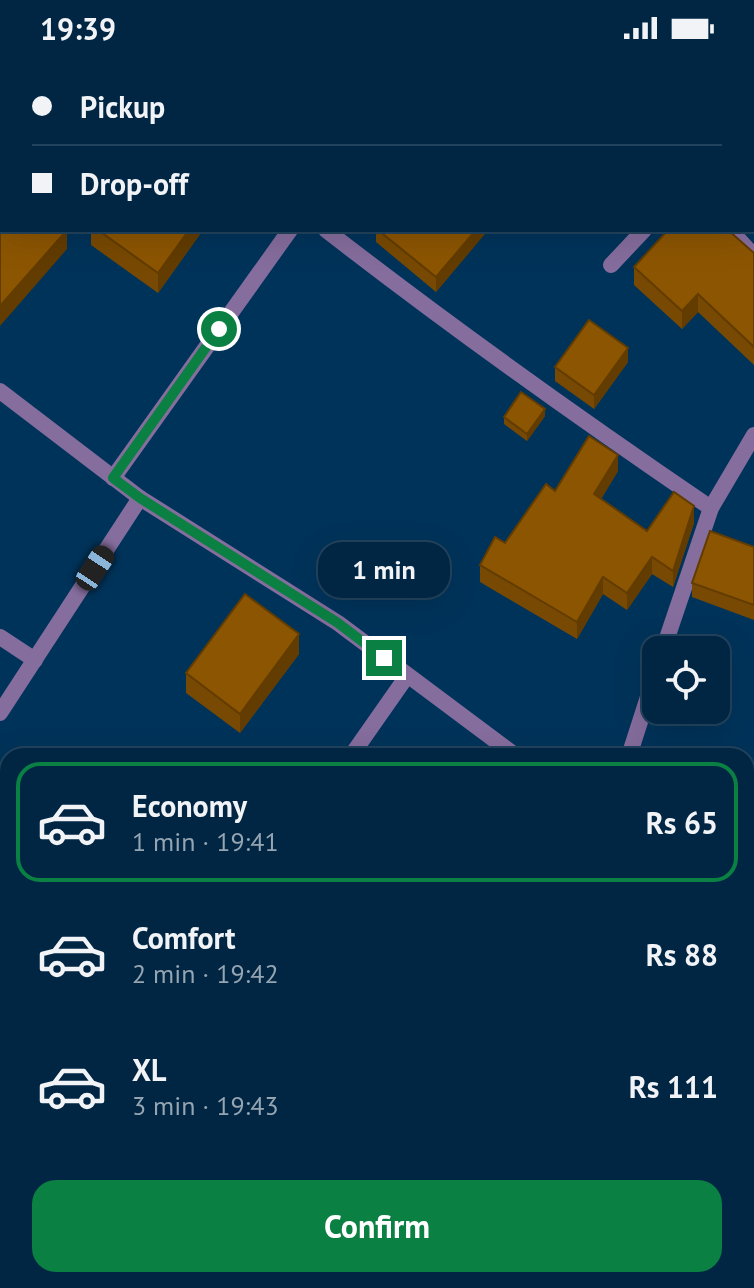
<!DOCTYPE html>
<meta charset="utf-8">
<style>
:root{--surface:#002644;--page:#0e324f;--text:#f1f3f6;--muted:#95a5b2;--line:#22435d;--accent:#0b8043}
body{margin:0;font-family:"PT Sans",sans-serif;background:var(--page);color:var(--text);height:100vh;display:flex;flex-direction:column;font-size:30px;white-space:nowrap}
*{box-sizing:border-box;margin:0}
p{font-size:26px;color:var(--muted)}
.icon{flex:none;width:44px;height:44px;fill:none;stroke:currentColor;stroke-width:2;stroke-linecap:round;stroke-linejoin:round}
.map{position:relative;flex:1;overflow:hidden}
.panel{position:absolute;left:0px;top:692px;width:754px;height:540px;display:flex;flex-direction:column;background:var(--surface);border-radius:24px 24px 0 0;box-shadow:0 8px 32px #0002,0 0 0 2px var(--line)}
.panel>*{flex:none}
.banner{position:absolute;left:0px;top:0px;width:754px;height:176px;box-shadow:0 8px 32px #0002,0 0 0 2px var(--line);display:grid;align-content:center;height:176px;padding:0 32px;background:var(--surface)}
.fabs{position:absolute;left:642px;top:580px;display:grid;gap:16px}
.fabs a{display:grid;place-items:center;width:88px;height:88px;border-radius:16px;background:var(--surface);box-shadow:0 8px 32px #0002,0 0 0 2px var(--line);font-size:40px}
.end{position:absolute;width:36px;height:36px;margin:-18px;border:10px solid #0b8043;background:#fff;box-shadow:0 0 0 4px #fff}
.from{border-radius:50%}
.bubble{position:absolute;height:56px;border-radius:24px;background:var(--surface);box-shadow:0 8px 32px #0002,0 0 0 2px var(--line);font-size:26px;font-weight:600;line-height:56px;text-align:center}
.car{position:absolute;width:24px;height:48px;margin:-24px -12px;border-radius:10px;box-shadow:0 0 6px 2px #0007;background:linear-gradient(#222 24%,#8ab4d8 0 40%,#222 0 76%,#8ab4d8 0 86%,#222 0)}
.banner b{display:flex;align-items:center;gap:28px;height:76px;font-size:30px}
.banner b+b{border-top:2px solid var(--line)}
.banner i{width:20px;height:20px;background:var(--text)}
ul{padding:14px 0 0;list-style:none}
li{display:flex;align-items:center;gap:24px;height:120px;margin:0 16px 12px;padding:0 16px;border:4px solid transparent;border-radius:24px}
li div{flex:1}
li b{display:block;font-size:30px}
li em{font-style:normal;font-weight:600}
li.active{border-color:var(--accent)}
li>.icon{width:72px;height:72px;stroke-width:1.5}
.primary-button{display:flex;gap:16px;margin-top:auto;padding:16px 32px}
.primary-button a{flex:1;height:92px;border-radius:24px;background:var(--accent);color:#fff;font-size:32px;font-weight:600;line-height:92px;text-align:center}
.status{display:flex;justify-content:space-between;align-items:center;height:56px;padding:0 40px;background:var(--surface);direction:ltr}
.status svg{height:22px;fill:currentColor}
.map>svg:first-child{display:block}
</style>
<div class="status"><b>19:39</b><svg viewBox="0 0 49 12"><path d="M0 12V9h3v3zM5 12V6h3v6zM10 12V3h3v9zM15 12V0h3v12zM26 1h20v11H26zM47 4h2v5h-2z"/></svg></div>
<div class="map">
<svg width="754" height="1232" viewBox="0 0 754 1232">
<rect width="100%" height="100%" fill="#00335a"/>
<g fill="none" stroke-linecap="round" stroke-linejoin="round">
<g stroke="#856d9d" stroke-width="16">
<polyline points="79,0 82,2"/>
<polyline points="581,0 583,2"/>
<path d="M326,174C451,271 580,363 711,452"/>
<polyline points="730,174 754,200"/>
<polyline points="611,209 644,174"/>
<polyline points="0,335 140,442 338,567 516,700"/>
<polyline points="113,422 290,174"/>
<polyline points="0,581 35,604"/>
<polyline points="663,594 711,452 754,379"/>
<polyline points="0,657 140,442"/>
<polyline points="351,700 407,620"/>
<polyline points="629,700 656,616"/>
<polyline points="0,732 8,738"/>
<polyline points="746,797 754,799"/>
<polyline points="0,911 8,919"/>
<polyline points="0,939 8,932"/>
<polyline points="0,1076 8,1069"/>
<polyline points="2,1232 11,1224"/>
<polyline points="181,1232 191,1224"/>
<polyline points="511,1232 519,1224"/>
</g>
</g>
<g fill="#784902">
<polygon points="91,174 203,174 158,237 91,189"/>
<polygon points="376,174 488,174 436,236 376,186"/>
<polygon points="754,197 754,309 698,256 682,273 634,229 634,211"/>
<polygon points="628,306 594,353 555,325 555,311"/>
<polygon points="545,360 527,385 504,368 504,361"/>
<polygon points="618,415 601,443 647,475 694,467 673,531 652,518 627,554 603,538 577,583 480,526 480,509 505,487 555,435"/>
<polygon points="754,491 754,564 692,541 692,527"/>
<polygon points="299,598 240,677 186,637 186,617"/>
<polygon points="8,840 8,902 7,903 0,895 0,847"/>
</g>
<g fill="#623c01">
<polygon points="754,138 754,152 752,154 752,140"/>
<polygon points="67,174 67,193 0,270 0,250"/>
<polygon points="189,174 203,174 158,237 158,217"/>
<polygon points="476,174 488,174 436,236 436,221"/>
<polygon points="698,238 698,256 682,273 682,255"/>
<polygon points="628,292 628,306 594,353 594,339"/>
<polygon points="545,353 545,360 527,385 527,378"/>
<polygon points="618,399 618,415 594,455 594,438"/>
<polygon points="694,450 694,467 673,531 673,515"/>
<polygon points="652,501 652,518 627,554 627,537"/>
<polygon points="603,521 603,538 577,583 577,566"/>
<polygon points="299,578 299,598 240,677 240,658"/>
<polygon points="754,969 754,985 746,1012 746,996"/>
</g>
<g fill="#8c5502" stroke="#623c01" stroke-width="2">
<polygon points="383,0 490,0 492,2 386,2"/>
<polygon points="699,0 733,0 734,2 697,2"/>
<polygon points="754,84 754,138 752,140 752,86"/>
<polygon points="0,100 2,102 2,174 67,174 0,250"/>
<polygon points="98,174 189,174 158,217"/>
<polygon points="378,174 476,174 436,221"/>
<polygon points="668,174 728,174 754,197 754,291 698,238 682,255 634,211"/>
<polygon points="589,264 628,292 594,339 555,311"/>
<polygon points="521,336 545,353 527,378 504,361"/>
<polygon points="589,380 618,399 594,438 647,475 674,436 694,450 673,515 652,501 627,537 603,521 577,566 480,509 495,481 505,487 546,428 555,435"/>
<polygon points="710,475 754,491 754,549 692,527"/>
<polygon points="245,538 299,578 240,658 186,617"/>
<polygon points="8,840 8,888 7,889 0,881 0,847"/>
<polygon points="746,850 754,852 754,969 746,996"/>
<polygon points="746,1212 754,1218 754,1232 709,1232 715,1224 746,1224"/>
<polygon points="68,1224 133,1224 134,1226 128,1232 69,1232 65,1227"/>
<polygon points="390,1224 402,1224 410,1232 381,1232"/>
<polygon points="187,1225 194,1232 179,1232"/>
</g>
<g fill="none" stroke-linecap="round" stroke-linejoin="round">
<polyline stroke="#0b8043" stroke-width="10" points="219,273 113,422 140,442 338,567 384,602"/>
</g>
</svg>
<div class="fabs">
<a><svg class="icon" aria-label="locate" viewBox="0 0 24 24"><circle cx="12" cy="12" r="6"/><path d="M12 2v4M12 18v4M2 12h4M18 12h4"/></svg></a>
</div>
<i class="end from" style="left:219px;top:273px"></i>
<i class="end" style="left:384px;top:602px"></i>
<div class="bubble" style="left:318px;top:486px;width:132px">1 min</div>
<i class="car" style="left:95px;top:512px;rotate:33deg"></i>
<div class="banner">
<b><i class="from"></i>Pickup</b>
<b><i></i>Drop-off</b>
</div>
<section class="panel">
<ul>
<li class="active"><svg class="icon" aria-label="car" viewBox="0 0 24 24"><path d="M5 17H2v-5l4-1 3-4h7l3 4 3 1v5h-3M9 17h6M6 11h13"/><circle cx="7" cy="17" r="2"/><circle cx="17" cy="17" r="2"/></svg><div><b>Economy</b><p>1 min · 19:41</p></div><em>Rs 65</em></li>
<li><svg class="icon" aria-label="car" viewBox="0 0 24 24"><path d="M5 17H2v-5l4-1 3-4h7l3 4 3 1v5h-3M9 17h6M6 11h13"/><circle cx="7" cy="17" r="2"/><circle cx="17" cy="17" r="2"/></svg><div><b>Comfort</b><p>2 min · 19:42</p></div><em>Rs 88</em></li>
<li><svg class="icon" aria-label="car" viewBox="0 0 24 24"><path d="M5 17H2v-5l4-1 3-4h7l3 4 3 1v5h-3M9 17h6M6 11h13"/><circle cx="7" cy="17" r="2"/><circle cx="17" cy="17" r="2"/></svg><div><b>XL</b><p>3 min · 19:43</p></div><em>Rs 111</em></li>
</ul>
<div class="primary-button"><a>Confirm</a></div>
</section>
</div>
